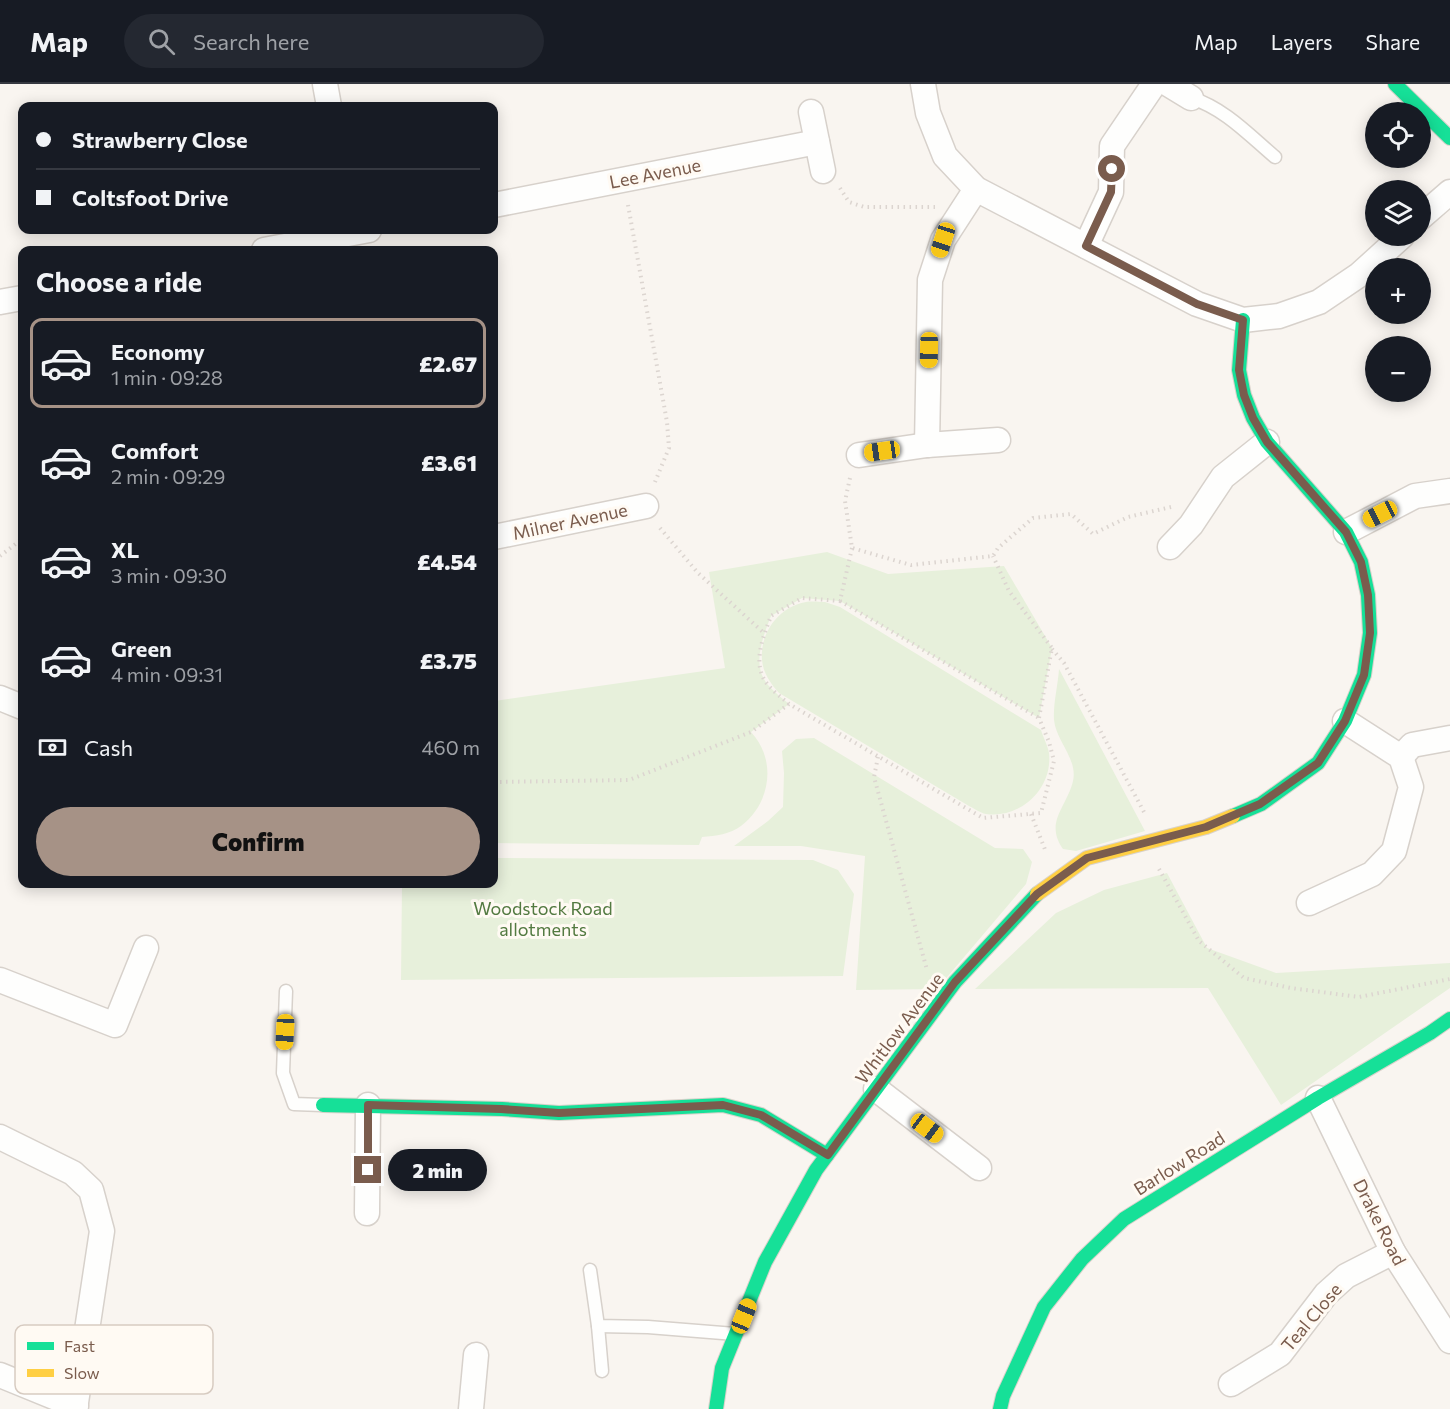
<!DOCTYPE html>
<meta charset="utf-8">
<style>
:root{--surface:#171b24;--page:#242831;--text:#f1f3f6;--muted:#9ea1a6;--line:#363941;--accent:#a69286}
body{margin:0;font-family:Commissioner,sans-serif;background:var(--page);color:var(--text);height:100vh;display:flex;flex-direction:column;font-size:22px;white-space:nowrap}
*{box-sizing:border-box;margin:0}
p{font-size:20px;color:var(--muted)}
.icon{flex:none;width:33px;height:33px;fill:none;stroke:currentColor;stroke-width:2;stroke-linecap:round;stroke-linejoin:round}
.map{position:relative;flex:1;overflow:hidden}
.drawer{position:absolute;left:18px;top:162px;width:480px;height:642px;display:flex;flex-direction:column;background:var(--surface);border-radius:12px;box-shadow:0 3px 15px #0003}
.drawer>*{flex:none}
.guide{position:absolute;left:18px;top:18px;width:480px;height:132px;border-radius:12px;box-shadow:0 3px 15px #0003;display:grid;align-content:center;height:132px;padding:0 18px;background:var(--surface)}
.fabs{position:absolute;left:1365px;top:18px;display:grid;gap:12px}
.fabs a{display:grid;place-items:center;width:66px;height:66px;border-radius:50%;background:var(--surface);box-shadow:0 3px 15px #0003;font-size:30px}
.end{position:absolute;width:27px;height:27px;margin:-14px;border:8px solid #7a5c4d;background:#fff;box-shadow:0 0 0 3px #fff}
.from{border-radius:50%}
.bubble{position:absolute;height:42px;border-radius:21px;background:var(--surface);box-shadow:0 3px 15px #0003;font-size:20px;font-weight:800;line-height:42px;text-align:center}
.car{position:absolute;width:18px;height:36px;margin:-18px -9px;border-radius:8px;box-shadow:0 0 4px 2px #0007;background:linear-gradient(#f5c518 24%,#345 0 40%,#f5c518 0 76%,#345 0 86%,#f5c518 0)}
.guide b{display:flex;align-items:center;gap:21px;height:57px;font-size:22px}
.guide b+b{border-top:2px solid var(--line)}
.guide i{width:15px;height:15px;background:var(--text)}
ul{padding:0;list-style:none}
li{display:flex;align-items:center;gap:18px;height:90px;margin:0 12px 9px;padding:0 6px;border:3px solid transparent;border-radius:12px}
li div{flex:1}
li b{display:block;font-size:22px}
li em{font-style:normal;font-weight:800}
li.on{border-color:var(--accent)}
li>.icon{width:54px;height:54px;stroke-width:1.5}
h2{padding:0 18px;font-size:27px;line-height:72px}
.pay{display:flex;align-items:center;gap:15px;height:66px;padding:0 18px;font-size:22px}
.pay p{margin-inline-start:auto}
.button{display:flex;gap:12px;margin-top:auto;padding:12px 18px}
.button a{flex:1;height:69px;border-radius:36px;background:var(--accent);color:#111;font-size:24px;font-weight:800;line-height:69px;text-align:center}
header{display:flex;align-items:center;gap:36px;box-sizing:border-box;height:84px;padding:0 30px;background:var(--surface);border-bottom:2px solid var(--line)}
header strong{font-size:28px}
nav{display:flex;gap:33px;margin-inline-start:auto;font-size:21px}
.search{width:420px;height:54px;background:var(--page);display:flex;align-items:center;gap:15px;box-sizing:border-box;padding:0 21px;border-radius:33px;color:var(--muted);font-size:22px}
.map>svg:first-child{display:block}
</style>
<header>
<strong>Map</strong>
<div class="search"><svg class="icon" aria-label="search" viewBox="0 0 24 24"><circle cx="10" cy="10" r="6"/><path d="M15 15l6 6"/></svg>Search here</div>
<nav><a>Map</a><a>Layers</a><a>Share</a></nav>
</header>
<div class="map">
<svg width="1450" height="1325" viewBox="0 0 1450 1325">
<rect width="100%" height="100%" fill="#f9f5f0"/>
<g fill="#e7f0db">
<path d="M827,468L888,490L1004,482L1052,564L1039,634L840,517L802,514L771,532C763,553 751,581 768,601C774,608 782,614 789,620L751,648C777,676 771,719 741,742C730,750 716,752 702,753L699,761L494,759V617L725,584L709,488Z"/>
<path d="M825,518L840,523L1041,646C1043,653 1048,662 1049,669C1053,704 1021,735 986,730C980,729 974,724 969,722L779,609C771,600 763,589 762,576C760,549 778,523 806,518C812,517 819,518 825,518Z"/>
<path d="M1059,585L1145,747L1076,767L1063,765C1044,738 1067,723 1073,697C1078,675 1056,657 1054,636C1053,620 1058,601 1059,585Z"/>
<polygon points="814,654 995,764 1023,765 1032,778 1026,800 937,905 856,906 865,772 801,762 734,762 768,737 783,723 784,689 782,667 796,655"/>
<polygon points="494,774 813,776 838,786 854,810 843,892 401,896 402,800 494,800"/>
<polygon points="1167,789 1207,864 1276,889 1450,879 1450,904 1281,1021 1208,904 975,905 1056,829 1104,806"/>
</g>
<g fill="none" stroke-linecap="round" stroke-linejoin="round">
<defs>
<g id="lane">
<path d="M1191,14C1224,24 1249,51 1275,73"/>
<polyline points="286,907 283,989 294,1020 322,1021"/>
<polyline points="590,1186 598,1242 648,1243 735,1250"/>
<polyline points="598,1242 602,1287"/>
</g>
<g id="street">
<polyline points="325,0 329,22"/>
<polyline points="923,0 928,29 945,72 976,105 1197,220 1243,236 1279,232 1319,218 1359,191 1402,152"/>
<polyline points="1168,0 1191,14"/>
<polyline points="811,28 823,87"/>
<polyline points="494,121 817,58"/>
<polyline points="1420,134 1450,108"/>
<polyline points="1086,162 1111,108 1112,62 1154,0"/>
<polyline points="264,166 369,146"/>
<polyline points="0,218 22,214"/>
<polyline points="927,361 930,196 943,156 976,105"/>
<polyline points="859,371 927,361 998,356"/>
<polyline points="1346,448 1415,412 1450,407"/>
<polyline points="494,453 646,422"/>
<polyline points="1170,463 1191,441 1223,393 1267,358"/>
<polyline points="0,614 22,623"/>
<polyline points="1401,673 1412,661 1450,654"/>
<polyline points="1309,819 1372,790 1394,767 1411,703 1401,673 1345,637"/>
<polyline points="0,896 115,941 146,864"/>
<polyline points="876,1005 979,1084"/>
<polyline points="1318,1014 1393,1168 1450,1257"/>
<polyline points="0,1053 73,1089 91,1106 102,1147 75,1325"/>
<polyline points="367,1129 368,1021"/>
<polyline points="0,1291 76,1322"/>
<polyline points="1231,1300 1280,1270 1326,1210 1346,1192 1393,1168"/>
<polyline points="471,1325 476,1271"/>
</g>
<g id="fast">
<polyline points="1395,0 1450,54"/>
<polyline points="1233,732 1261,720 1318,679 1345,637 1364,591 1370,549 1368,511 1361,478 1346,448 1267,358 1253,334 1244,311 1239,286 1243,236"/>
<polyline points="323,1021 502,1025 559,1029 723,1021 761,1031 827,1071"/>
<polyline points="716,1325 722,1284 765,1178 816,1086 955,898 1037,810"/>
<polyline points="1000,1325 1003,1312 1044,1223 1082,1175 1124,1135 1318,1014 1430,949 1450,935"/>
</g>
<polyline id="slow" points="1037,810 1087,774 1206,743 1233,732"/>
</defs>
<use href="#lane" stroke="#d7d1cb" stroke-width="15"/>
<use href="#street" stroke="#d7d1cb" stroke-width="27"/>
<use href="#fast" stroke="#d9d2cb" stroke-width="16"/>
<use href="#slow" stroke="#d9d2cb" stroke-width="16"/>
<g stroke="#dcd5d0" stroke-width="4" stroke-dasharray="1.5 4.5" stroke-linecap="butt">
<polyline points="840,104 849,118 864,123 935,123"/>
<polyline points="628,121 667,338 669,364 655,398"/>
<polyline points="850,394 845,417 852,464 911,481 993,472 998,464 1033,434 1071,430 1093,450 1128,433 1171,423"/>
<polyline points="660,444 698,489 765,550"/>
<path d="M852,464L840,517L802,514L771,532C763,553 751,581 768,601C774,608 782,614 789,620L983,734L1041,729L1054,677L1049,658L1039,634L1052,564L1009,507L993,472"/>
<polyline points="0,472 22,455"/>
<polyline points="840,517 1039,634"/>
<polyline points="1052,565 1064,579 1144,728"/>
<polyline points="878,673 874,693 927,886"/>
<polyline points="494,698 629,696 751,648 789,620"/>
<polyline points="1031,730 1046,768"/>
<polyline points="1159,785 1199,857 1244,894 1291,904 1359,913 1450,895"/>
</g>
<use href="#lane" stroke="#fefefd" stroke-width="12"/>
<use href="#street" stroke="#fefefd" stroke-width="24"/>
<use href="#fast" stroke="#16e098" stroke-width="14"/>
<use href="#slow" stroke="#ffcf43" stroke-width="14"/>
</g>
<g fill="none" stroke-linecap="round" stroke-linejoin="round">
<polyline stroke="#7a5c4d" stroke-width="8" points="368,1086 368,1021 501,1025 559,1029 723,1021 761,1031 828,1071 955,898 1037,810 1087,774 1206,743 1260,720 1318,679 1345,637 1364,591 1370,549 1368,511 1361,478 1346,448 1267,358 1253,334 1244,311 1239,286 1243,236 1197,220 1086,162 1111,108 1112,85"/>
</g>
<g text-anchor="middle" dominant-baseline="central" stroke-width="6" stroke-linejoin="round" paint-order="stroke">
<g font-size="18" fill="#7a5c4d" stroke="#fffaf3">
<text transform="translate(655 89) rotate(-11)">Lee Avenue</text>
<text transform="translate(570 437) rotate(-12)">Milner Avenue</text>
<text transform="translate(899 944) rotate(-53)">Whitlow Avenue</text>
<text transform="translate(1179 1079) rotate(-32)">Barlow Road</text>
<text transform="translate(1380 1138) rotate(63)">Drake Road</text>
<text transform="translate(1311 1233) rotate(-50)">Teal Close</text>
</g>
<g font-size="18" fill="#537a41" stroke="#fffaf3">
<text x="543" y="824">Woodstock Road<tspan x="543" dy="21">allotments</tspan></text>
</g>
</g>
<rect x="15" y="1241" width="198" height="69" rx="9" fill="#fffaf3" stroke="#d7cbc1" stroke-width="1.5"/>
<rect x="27" y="1258" width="27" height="8" fill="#16e098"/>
<rect x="27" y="1285" width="27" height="8" fill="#ffcf43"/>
<g font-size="16" fill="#7a5c4d">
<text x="64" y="1268">Fast</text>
<text x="64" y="1295">Slow</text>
</g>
</svg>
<div class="fabs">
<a><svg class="icon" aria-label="locate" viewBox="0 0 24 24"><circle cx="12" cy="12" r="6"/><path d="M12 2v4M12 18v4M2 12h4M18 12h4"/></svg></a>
<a><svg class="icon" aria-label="layers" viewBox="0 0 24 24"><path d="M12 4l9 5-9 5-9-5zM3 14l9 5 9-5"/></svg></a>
<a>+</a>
<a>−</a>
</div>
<i class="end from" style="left:1112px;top:85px"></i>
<i class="end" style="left:368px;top:1086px"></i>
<div class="bubble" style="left:388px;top:1065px;width:99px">2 min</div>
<i class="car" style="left:943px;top:156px;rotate:198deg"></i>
<i class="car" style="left:929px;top:266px;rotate:181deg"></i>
<i class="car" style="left:882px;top:367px;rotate:262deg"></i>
<i class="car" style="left:1380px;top:430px;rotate:243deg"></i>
<i class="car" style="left:285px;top:948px;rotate:183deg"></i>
<i class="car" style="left:927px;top:1044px;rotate:127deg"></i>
<i class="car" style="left:744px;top:1232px;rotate:22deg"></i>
<div class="guide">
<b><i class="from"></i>Strawberry Close</b>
<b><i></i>Coltsfoot Drive</b>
</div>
<section class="drawer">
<h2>Choose a ride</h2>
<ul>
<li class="on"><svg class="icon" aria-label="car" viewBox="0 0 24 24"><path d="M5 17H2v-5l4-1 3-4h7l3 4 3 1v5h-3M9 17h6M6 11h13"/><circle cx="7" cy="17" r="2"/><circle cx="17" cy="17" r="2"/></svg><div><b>Economy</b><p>1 min · 09:28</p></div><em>£2.67</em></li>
<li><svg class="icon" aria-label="car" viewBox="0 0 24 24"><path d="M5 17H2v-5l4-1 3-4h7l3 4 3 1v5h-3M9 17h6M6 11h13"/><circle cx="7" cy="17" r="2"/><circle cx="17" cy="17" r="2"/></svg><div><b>Comfort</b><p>2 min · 09:29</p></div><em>£3.61</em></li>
<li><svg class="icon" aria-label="car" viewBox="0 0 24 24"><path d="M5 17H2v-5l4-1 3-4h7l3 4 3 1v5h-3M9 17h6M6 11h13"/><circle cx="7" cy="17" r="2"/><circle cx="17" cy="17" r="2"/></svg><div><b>XL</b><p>3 min · 09:30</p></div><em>£4.54</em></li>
<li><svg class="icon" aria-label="car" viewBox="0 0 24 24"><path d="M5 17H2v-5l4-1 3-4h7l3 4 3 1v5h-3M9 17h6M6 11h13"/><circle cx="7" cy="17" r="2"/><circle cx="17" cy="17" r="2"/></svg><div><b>Green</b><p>4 min · 09:31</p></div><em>£3.75</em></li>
</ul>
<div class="pay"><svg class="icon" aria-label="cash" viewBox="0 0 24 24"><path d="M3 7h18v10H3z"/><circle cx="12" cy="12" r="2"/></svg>Cash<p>460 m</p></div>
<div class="button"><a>Confirm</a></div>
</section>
</div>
